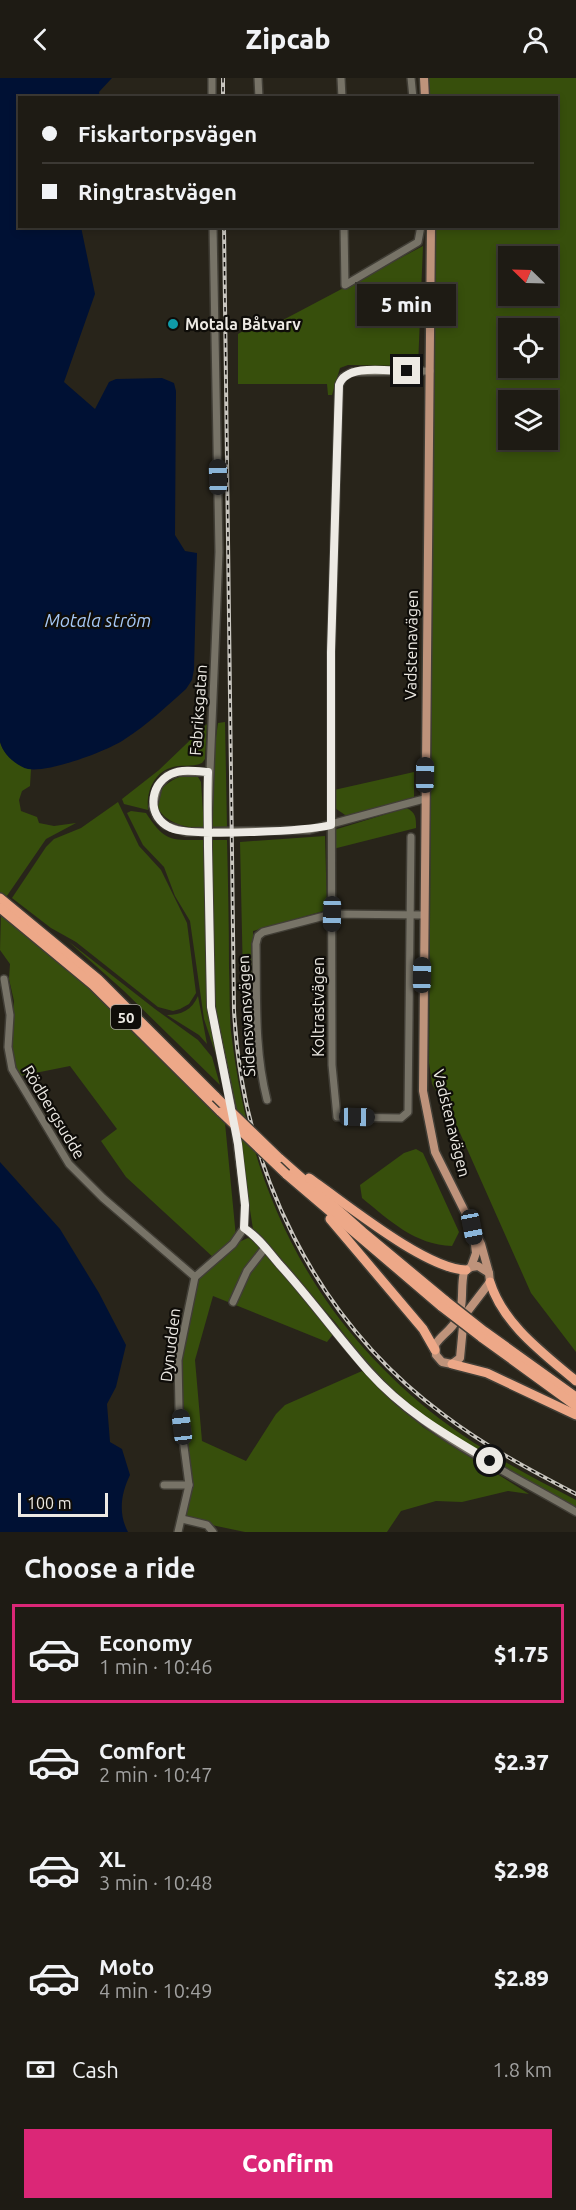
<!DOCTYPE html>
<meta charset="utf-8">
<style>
:root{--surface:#1e1b14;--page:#26241d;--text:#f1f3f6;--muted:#a1a1a0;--line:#3c3934;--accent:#db2777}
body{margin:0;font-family:Ubuntu,sans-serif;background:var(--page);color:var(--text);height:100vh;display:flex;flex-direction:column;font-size:22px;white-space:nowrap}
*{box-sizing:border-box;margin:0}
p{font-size:20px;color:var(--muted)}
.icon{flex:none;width:33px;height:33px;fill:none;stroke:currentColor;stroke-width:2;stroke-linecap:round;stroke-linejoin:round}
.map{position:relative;height:1454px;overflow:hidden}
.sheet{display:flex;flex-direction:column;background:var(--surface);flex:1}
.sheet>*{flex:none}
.top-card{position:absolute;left:18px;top:18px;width:540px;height:132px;border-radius:0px;box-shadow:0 3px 9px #0003,0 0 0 2px var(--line);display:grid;align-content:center;height:132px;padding:0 24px;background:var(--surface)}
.needle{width:39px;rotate:293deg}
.tools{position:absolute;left:498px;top:168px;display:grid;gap:12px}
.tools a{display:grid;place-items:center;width:60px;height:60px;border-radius:0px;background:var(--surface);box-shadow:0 3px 9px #0003,0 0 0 2px var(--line);font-size:30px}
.scale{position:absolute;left:18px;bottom:15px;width:90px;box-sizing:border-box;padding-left:6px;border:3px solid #edeae4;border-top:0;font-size:16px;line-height:21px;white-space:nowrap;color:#edeae4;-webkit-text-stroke:4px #0f0d09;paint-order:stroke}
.end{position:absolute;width:27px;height:27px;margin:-14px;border:8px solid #edeae4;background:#111;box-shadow:0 0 0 3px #111}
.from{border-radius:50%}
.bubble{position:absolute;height:42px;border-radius:0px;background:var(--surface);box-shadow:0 3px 9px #0003,0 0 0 2px var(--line);font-size:20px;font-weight:800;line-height:42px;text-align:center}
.car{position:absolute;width:18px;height:36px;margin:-18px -9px;border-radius:8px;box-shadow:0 0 4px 2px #0007;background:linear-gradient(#222 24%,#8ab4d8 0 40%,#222 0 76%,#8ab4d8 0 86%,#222 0)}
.top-card b{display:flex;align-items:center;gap:21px;height:57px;font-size:22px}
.top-card b+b{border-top:2px solid var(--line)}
.top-card i{width:15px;height:15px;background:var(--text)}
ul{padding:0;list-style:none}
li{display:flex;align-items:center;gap:18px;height:99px;margin:0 12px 9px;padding:0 12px;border:3px solid transparent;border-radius:0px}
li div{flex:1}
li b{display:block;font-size:22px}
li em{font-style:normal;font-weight:800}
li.current{border-color:var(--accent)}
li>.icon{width:54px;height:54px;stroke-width:1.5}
h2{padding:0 24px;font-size:27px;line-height:72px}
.pay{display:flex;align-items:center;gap:15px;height:66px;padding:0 24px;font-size:22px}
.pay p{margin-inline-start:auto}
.action{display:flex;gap:12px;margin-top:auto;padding:12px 24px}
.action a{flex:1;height:69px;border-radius:0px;background:var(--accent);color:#fff;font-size:24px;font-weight:800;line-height:69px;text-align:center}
header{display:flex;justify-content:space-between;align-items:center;height:78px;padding:0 24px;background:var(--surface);font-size:27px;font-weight:800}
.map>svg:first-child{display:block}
</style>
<header><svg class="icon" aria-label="back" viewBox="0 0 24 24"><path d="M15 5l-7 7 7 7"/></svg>Zipcab<svg class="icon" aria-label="person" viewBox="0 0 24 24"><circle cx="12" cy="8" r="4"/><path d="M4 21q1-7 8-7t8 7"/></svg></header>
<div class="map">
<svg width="576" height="1454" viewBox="0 0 576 1454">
<rect width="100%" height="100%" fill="#28241a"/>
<g fill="#374f0c" fill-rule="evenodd">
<path d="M428,0H576V1274L531,1215L456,1046L432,1006L429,985L435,149L556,148V20L429,19ZM508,178H548V218H508ZM508,250H548V290H508ZM508,322H548V362H508Z"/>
<polygon points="423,168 418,288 348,287 340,290 332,317 328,317 327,306 238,306 238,256 254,246 283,242"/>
<polygon points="225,644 227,749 212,750 213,681 218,645"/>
<path d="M207,646L205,681L202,685C194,689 186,687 178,688C155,691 146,712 148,732L124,726L122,721L159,692Z"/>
<path d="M0,664C4,678 17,687 31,691L30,708L22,713L19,722L21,733L37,739L39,745L54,748L76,745L46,761L0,828Z"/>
<polygon points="414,694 414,719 348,739 335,730 334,712"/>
<path d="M184,697L198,699L201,704L204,750C158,751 135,715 184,697Z"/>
<polygon points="118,724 139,768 161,792 187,845 196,915 189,926 180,931 173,933 158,929 76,864 51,850 12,820 46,769 54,761 81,750"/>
<path d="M406,730C416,734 416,740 416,750L333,771L334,752Z"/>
<path d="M131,733L146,735C165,764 170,762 204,762L207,926L223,998L204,941L190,843L175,818L164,789L143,767L127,735Z"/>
<polygon points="325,758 327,832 253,853 255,991 250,991 244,946 240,764"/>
<path d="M212,762H227C228,804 229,847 229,889C230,910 229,932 231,953C249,1112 311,1241 440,1341C482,1373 529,1398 576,1422V1430L447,1356L405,1324L370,1291L335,1244L253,1151L229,998L214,930Z"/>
<polygon points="1,835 97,916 225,1045 236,1159 214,1180 126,1099 101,1063 117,1051 70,988 20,998 9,974 14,923 9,901 10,886 0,872"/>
<polygon points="68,863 155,931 198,962 212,979 220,1007 124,913"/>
<path d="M198,918L207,966L199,957L167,937C181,937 192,932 198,918Z"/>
<path d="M416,1071L423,1075L459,1154L452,1168C415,1167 389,1142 362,1120L360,1107L404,1075Z"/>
<polygon points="248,1160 255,1163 334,1255 327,1264 213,1218 195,1282 202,1363 246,1383 276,1336 285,1327 362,1293 423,1349 529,1416 508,1413 462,1424 436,1423 401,1433 387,1454 245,1454 183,1441 190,1407 178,1292 192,1206 241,1163"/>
</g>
<g fill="#001134">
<path d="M0,0H112L99,14L100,19L20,20V148L81,149L95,216L64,304L95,331L109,304L116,301L162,300L174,305L176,313L175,457L185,473L197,475L194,591L192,602L186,611C167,628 147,647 125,661C108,673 48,695 28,691C16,688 3,676 0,664Z"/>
<path d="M0,1084L60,1151L99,1215L126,1267L116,1309L107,1326L110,1364L122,1371L130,1397C121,1416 118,1435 128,1454H0Z"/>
</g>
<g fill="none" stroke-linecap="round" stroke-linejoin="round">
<defs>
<g id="minor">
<polyline points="212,0 212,20"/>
<polyline points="258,0 259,20"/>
<polyline points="341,0 342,20"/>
<polyline points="411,0 413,20"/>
<polyline points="344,148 345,207 418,164 421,148"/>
<polyline points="208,694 178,694 167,698 158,708 153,729 157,739 165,747 186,754 309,752 424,721"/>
<polyline points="208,742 219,474 213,148"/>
<polyline points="411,759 408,1034 401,1040 337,1039 332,987 331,574 339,307 343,299 352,294 430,293"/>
<polyline points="208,769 211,929 233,1036"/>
<polyline points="4,901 10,937 8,969 12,991 69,1086 103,1120 195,1199"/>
<path d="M267,1022C254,971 257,918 256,866L258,858L263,854L332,836L423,837"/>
<path d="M244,1150C259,1159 270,1176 282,1189C316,1227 346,1270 382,1307C432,1359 513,1397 576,1434"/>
<polyline points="233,1224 247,1193 265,1170"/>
<polyline points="164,1407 189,1407"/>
<polyline points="182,1441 207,1447 213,1454"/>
<polyline points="178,1454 189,1407 179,1330 178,1282 195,1199 233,1166 244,1150 245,1127 235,1047"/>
</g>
<g id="major">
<polyline points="424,0 425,20"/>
<polyline points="431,148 423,1013 435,1074 481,1166 489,1195"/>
<path d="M478,1188L489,1195L490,1204L464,1238L460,1280L452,1286L442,1284L436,1277L435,1267C441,1257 452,1252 457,1241C465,1225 460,1211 464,1194L471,1189Z"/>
<polyline points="471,1189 476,1175 474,1158"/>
</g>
<g id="highway">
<polyline points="0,820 98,901 216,1019"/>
<polyline points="0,830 93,907 221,1034"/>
<polyline points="279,1080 363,1154 446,1223"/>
<polyline points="286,1096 442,1229"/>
<path d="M309,1100C344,1124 425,1191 466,1192"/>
<polyline points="330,1141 423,1251 435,1272"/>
<path d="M490,1204C503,1246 543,1275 576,1303"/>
<polyline points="484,1253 576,1319"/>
<polyline points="481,1259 576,1328"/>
<polyline points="452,1286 487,1295 576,1337"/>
</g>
</defs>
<use href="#minor" stroke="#413e36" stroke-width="10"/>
<use href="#major" stroke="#413e36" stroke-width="11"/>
<use href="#highway" stroke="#413e36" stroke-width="12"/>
<use href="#minor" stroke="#777367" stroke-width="7"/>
<use href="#major" stroke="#be937b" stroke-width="8"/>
<use href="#highway" stroke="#eda888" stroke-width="9"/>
<defs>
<g id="rail">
<polyline points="223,0 223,20"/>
<path d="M224,148L234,932C242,1091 315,1242 444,1337C485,1368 530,1392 576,1416"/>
</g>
</defs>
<use href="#rail" stroke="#c9c6bf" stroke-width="4"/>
<use href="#rail" stroke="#0f0d09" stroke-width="1.5" stroke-dasharray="4.5" stroke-linecap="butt"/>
<defs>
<polyline id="minor-bridge" points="208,742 208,769"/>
<g id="highway-bridge">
<polyline points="216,1019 279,1080"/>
<polyline points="221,1034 286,1096"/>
<polyline points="446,1223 484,1253"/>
<polyline points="442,1229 481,1259"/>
</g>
</defs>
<use href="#minor-bridge" stroke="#413e36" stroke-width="10" stroke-linecap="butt"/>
<use href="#highway-bridge" stroke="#413e36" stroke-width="12" stroke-linecap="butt"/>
<use href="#minor-bridge" stroke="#777367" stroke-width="7"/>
<use href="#highway-bridge" stroke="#eda888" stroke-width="9"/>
</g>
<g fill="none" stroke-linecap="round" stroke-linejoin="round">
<path stroke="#edeae4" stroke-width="8" d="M407,293C388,293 346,285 339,307L331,574V747C308,753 190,759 171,750C147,740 148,707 171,696C182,691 196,693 208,694C207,719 208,744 208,769L211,929L238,1066L245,1127L244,1150C258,1159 268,1173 279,1186C311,1221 338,1259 369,1294C404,1333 446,1357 490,1383"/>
</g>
<circle fill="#0f9aa8" stroke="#0f0d09" stroke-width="2" cx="173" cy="246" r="6"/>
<g text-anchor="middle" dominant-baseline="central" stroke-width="4.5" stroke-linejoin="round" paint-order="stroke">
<rect fill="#0f0d09" stroke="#aaa8a2" stroke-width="1.5" x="111" y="927" width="30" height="24" rx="4.5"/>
<g font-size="15" font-weight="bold" fill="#edeae4">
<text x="126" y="939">50</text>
</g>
<g font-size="16" font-weight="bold" fill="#edeae4" stroke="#0f0d09" text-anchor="start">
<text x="185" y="246">Motala Båtvarv</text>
</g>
<g font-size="16" fill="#edeae4" stroke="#0f0d09">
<text transform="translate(411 567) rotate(-89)">Vadstenavägen</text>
<text transform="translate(198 632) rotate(-86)">Fabriksgatan</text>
<text transform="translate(318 929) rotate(-90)">Koltrastvägen</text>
<text transform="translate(246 938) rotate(-93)">Sidensvansvägen</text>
<text transform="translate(54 1034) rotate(59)">Rödbergsudde</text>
<text transform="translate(452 1045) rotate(76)">Vadstenavägen</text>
<text transform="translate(170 1267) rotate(-83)">Dynudden</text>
</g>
<g font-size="18" font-style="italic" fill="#a7c9f7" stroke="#0f0d09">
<text x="98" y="542">Motala ström</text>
</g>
</g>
</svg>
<div class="tools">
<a><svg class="needle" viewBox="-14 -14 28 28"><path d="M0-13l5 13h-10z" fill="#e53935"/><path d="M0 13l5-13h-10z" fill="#a1a1a0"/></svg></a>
<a><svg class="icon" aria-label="locate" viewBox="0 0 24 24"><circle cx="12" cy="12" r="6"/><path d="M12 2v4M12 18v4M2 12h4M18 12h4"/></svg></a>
<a><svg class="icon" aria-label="layers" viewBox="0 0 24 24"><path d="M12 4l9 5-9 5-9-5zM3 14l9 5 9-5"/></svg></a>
</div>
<div class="scale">100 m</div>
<i class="end from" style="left:490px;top:1383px"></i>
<i class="end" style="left:407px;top:293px"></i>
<div class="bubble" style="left:357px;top:206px;width:99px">5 min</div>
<i class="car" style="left:218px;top:399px;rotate:359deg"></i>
<i class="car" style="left:425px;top:697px;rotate:1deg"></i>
<i class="car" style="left:332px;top:836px;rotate:181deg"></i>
<i class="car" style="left:422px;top:897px;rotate:1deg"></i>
<i class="car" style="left:357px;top:1039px;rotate:91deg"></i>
<i class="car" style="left:472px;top:1149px;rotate:169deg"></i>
<i class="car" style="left:182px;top:1349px;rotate:353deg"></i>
<div class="top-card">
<b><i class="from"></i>Fiskartorpsvägen</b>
<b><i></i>Ringtrastvägen</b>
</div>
</div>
<section class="sheet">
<h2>Choose a ride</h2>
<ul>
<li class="current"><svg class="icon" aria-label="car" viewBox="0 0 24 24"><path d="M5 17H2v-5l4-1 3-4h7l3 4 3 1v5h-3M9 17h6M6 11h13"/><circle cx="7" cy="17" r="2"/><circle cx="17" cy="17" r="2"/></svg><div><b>Economy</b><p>1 min · 10:46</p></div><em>$1.75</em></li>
<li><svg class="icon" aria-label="car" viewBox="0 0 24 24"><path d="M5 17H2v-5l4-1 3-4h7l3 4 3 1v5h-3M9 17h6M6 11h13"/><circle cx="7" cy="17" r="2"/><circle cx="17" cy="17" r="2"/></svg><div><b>Comfort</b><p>2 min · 10:47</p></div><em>$2.37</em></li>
<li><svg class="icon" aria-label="car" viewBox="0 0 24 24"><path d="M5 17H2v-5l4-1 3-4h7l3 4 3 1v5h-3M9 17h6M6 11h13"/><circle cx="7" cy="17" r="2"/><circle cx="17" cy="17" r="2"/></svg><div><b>XL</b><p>3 min · 10:48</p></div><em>$2.98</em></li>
<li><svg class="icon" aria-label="car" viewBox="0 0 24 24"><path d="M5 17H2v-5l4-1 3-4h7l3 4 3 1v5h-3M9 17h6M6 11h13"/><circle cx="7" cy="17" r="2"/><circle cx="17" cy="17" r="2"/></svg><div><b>Moto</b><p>4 min · 10:49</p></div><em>$2.89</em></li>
</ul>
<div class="pay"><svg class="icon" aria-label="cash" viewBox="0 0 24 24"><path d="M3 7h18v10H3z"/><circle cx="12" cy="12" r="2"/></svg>Cash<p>1.8 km</p></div>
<div class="action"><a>Confirm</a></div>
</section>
